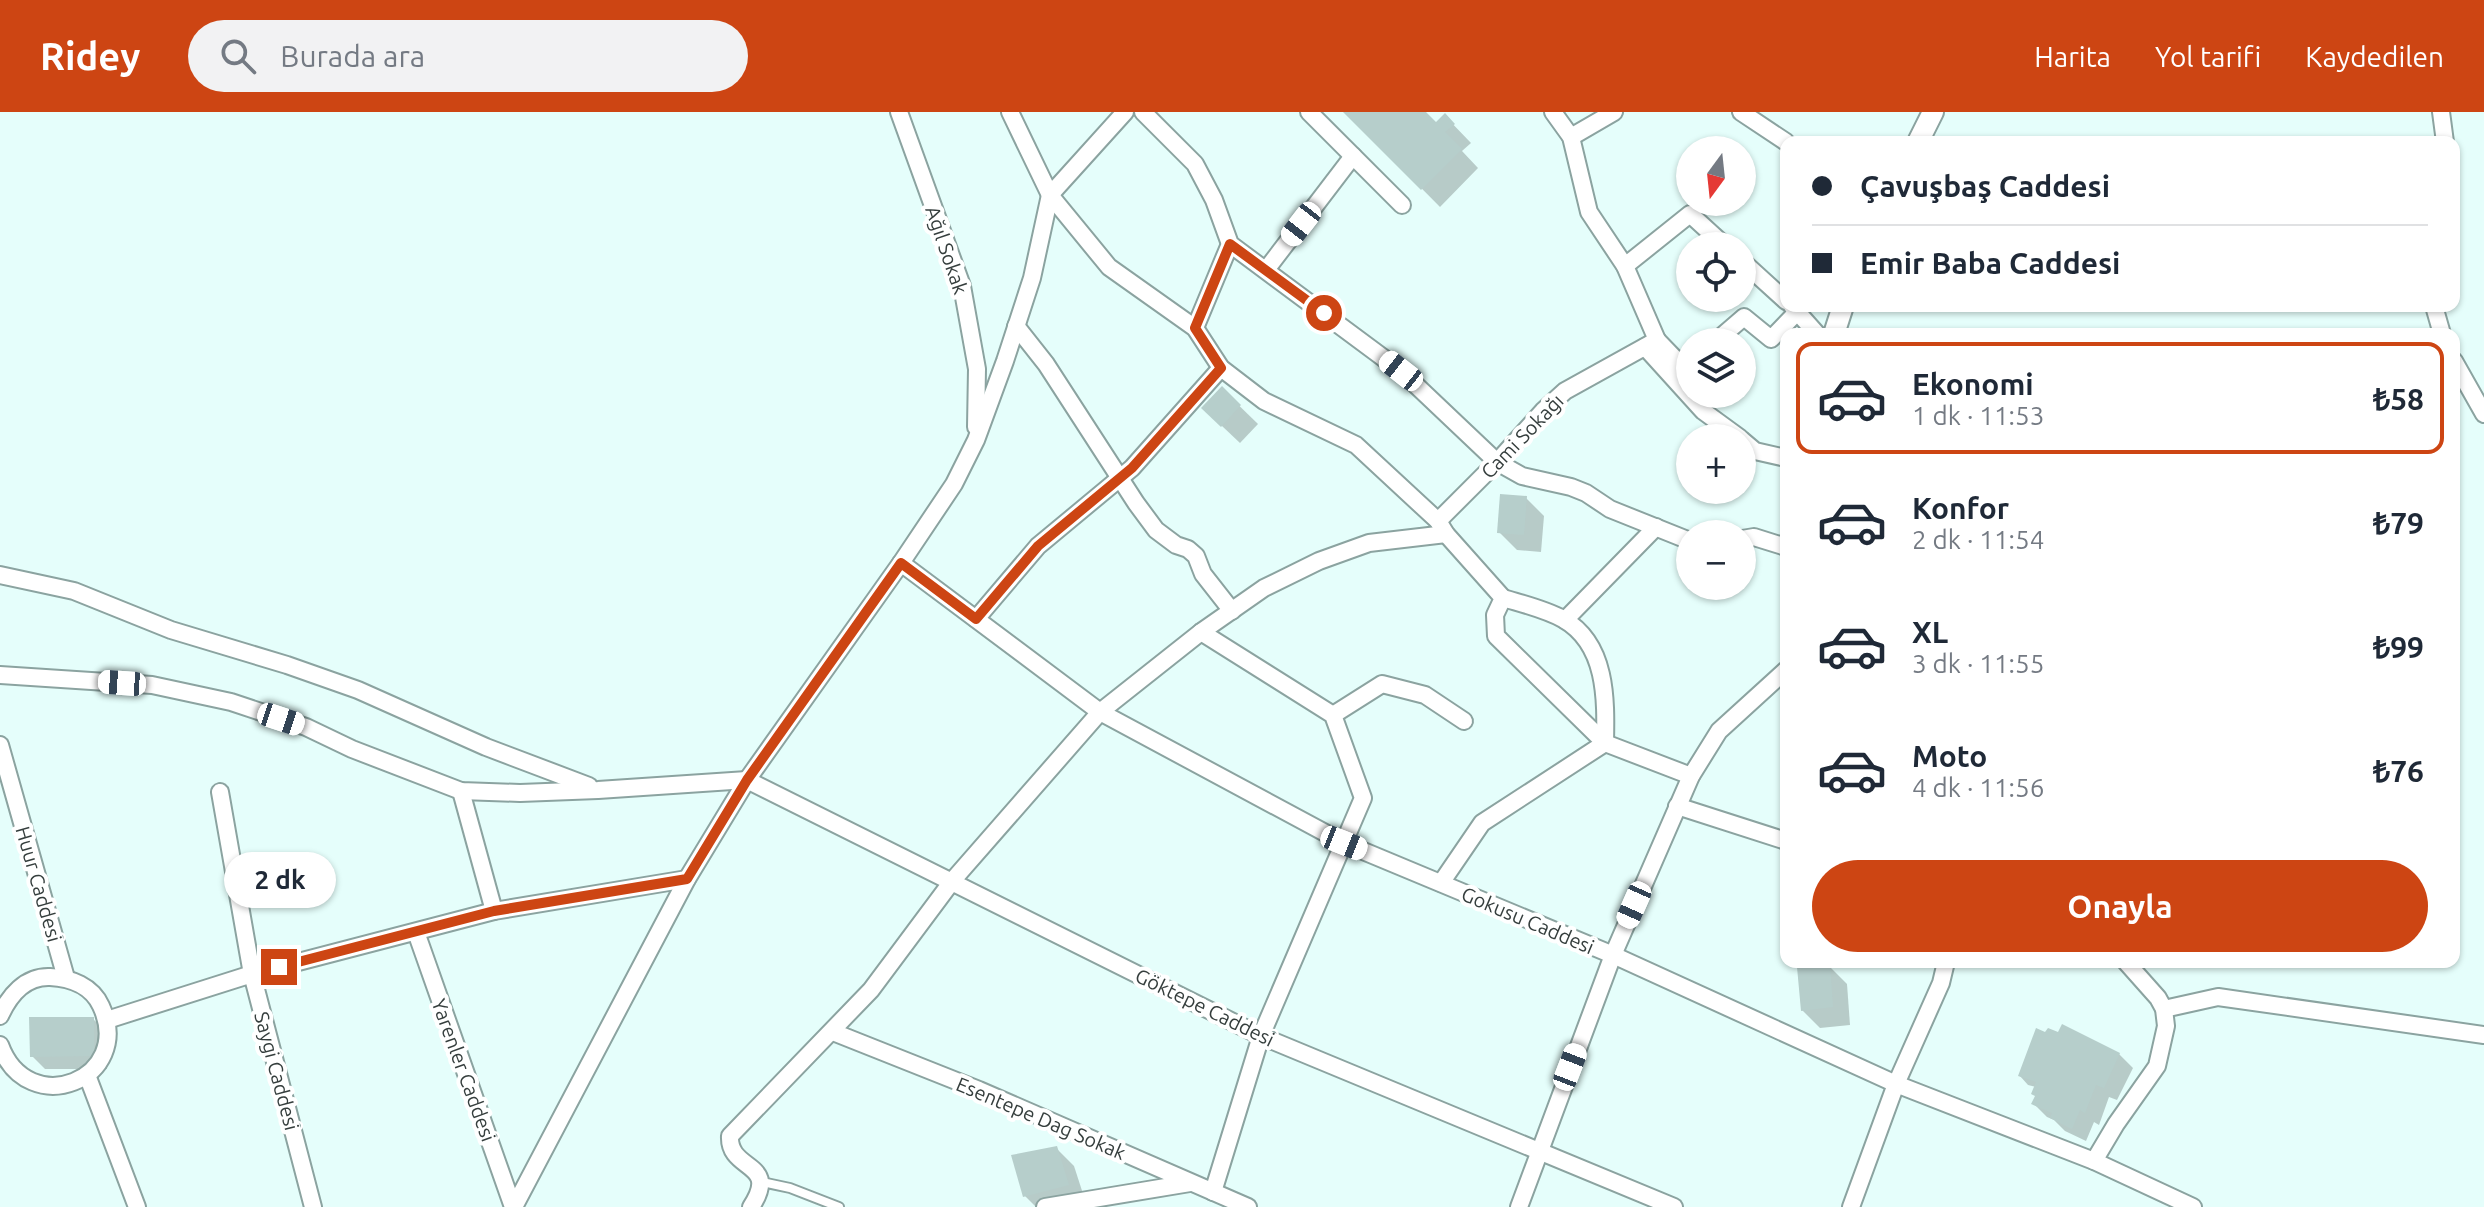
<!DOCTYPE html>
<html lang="tr">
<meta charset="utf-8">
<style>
:root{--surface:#fff;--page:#f2f2f3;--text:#1f2937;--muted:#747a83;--line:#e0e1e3;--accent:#cd4513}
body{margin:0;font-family:Ubuntu,sans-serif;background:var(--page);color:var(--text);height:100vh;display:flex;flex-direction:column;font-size:30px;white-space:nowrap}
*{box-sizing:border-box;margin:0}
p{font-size:26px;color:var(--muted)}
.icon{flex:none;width:44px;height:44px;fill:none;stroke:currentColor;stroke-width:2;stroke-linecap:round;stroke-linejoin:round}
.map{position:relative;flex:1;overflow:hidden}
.sheet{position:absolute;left:1780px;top:216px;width:680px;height:640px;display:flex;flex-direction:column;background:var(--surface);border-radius:16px;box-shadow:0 2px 6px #0004}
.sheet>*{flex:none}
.top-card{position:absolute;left:1780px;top:24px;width:680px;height:176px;border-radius:16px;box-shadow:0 2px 6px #0004;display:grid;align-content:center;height:176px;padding:0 32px;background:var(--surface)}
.needle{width:52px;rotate:195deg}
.controls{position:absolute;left:1676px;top:24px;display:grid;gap:16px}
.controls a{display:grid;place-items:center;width:80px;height:80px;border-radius:50%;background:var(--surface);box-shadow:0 2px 6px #0004;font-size:40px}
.end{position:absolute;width:36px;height:36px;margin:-18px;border:10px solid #cd4513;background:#fff;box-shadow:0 0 0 4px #fff}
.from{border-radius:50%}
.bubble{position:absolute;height:56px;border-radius:28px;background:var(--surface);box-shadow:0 2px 6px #0004;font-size:26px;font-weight:700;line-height:56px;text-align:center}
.car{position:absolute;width:24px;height:48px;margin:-24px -12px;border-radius:10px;box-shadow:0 0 6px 2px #0007;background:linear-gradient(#fff 24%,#345 0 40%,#fff 0 76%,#345 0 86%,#fff 0)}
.top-card b{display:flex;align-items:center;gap:28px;height:76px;font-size:30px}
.top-card b+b{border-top:2px solid var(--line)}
.top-card i{width:20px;height:20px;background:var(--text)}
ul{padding:14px 0 0;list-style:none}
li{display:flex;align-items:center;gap:24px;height:112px;margin:0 16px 12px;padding:0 16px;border:4px solid transparent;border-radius:16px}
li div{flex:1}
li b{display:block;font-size:30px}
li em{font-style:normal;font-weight:700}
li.current{border-color:var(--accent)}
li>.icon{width:72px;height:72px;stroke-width:1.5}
.action{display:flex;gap:16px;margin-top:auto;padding:16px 32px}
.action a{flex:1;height:92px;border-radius:48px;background:var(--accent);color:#fff;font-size:32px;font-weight:700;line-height:92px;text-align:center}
header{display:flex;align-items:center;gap:48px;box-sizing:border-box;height:112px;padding:0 40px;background:var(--accent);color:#fff}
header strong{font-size:38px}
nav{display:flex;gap:44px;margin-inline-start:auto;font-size:28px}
.search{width:560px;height:72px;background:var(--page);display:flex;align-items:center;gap:20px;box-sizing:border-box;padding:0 28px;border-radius:44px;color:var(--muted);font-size:30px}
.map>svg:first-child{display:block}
</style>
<header>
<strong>Ridey</strong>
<div class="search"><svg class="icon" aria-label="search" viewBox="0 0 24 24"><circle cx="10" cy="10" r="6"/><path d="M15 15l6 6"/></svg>Burada ara</div>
<nav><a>Harita</a><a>Yol tarifi</a><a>Kaydedilen</a></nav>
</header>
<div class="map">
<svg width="2484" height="1095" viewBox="0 0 2484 1095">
<rect width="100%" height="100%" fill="#e5fefb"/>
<g fill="#0003">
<polygon points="1346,0 1423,0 1436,13 1445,4 1471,31 1462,39 1478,56 1440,95"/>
<polygon points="1222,277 1258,312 1240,331 1222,314"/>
<polygon points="1526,386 1544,404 1541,440 1517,438 1499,420"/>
<polygon points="1829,854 1847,872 1850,913 1820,916 1802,898"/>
<polygon points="93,907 107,920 107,957 45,957 32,944"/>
<polygon points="2119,942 2133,956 2117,988 2109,985 2099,1013 2094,1010 2086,1029 2065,1019 2054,1008 2047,1005 2033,991 2036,985 2036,975 2028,973 2020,964"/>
<polygon points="1056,1036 1074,1054 1086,1091 1069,1095 1036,1095 1025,1084"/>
</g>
<g fill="#b6cecb">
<polygon points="1343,0 1426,0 1436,10 1445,1 1455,12 1445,20 1462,37 1421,78"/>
<polygon points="1222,274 1241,293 1221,315 1201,296"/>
<polygon points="1500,382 1527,384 1524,423 1497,421"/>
<polygon points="1830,852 1833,895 1801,899 1797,855"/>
<polygon points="29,905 94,905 94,944 30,945"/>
<polygon points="2062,912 2120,941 2104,976 2096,973 2085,1001 2080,998 2072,1017 2050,1006 2052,1001 2031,992 2035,984 2031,982 2036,970 2018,964 2036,916 2045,920 2048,916 2058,920"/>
<polygon points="1057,1034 1069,1073 1023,1085 1011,1043"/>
</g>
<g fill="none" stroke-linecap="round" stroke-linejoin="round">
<defs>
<polyline id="service" points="762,1070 790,1076 839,1095"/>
<g id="minor">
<polyline points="899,0 962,174 977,257 976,315"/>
<polyline points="1010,0 1050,83 1109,155 1195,216 1221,256 1264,289 1356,333 1438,409 1446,422 1503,486 1495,503 1496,524 1605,631 1691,664"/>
<polyline points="1143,0 1195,52 1214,88 1230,132 1401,259 1497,350 1522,364 1571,375 1586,381 1610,397 1690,429"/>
<polyline points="1309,0 1402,93"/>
<polyline points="1553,0 1571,25 1589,100 1625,154 1657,228"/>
<polyline points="1741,0 1786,30"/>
<polyline points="2441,0 2445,30"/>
<polyline points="1571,25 1614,0"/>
<polyline points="1742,149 1786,189"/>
<polyline points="1625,154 1690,102 1725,134"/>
<polyline points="1266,158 1353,44"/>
<polyline points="1792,194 1817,222"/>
<polyline points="2434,194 2442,222"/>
<polyline points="1016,214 1046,252 1136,391 1156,418 1176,433 1188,437 1196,444 1203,462 1232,499"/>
<polyline points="1195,216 1230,132"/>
<polyline points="1715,230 1744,205 1771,227 1798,199"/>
<polyline points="1645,235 1703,299 1740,326"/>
<polyline points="2454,249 2484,302"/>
<polyline points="1742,328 1755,339 1786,346"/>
<polyline points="1438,409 1497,350 1543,299 1565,279 1657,228 1684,256 1690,251"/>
<polyline points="1742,427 1754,425 1786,435"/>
<polyline points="901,451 1100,600 1344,731 1613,843 1896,972 2094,1049 2193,1095"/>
<polyline points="0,463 74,479 171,518 287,553 358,578 486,635 589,674"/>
<polyline points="976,507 1038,434 1132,356 1221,256"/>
<polyline points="1565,508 1656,415"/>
<polyline points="1201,520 1333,603 1363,686 1261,924 1213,1080"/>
<polyline points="0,563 152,573 231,590 306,615 352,637 461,679 520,681 598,678 747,668 1261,924 1674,1095"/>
<polyline points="1333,603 1382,572 1425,583 1464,609"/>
<polyline points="0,633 66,866"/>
<polyline points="461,679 494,799"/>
<polyline points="220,680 252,862 313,1095"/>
<polyline points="1677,694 1786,729"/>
<path d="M1441,771L1482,711L1605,631C1606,587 1607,532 1563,507C1545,497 1523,492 1503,486"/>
<polyline points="416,820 513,1095"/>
<polyline points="2164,897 2218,885 2484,923"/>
<path d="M0,904C9,884 25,864 50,865C71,866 92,874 101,894C135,967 28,1010 0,933"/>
<polyline points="107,908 252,862 494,799 687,767"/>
<polyline points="833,920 979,978 1248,1095"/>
<polyline points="87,963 137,1095"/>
<polyline points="2094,1049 2116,1012 2157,954 2166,914 2164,897 2158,886 2126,850"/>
<polyline points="514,1095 687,767 747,668 901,451 954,372 976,328 1005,249 1032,166 1050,83 1125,0"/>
<path d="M751,1095C781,1049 728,1060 730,1024L871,878L953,768L1100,600L1201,520L1264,476L1319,449L1369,431L1446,422"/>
<polyline points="1045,1095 1190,1071"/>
<polyline points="1519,1095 1613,843 1691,664 1719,619 1786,558"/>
<polyline points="1851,1095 1896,972 1941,871 1946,850"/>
</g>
<g id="tertiary">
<polyline points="1918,30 1933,0"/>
<polyline points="1834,222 1843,194"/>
</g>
</defs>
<use href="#service" stroke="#8ba3a0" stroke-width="12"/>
<use href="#minor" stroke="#8ba3a0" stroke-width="20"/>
<use href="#tertiary" stroke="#8ba3a0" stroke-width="24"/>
<use href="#service" stroke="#fff" stroke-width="8"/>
<use href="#minor" stroke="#fff" stroke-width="16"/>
<use href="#tertiary" stroke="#fff" stroke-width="20"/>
</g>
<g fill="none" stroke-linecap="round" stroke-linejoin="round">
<polyline stroke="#cd4513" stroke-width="10" points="279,855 494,799 687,767 747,668 901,451 976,507 1038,434 1132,356 1221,256 1195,216 1230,132 1324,201"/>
</g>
<g text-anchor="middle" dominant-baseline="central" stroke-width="8" stroke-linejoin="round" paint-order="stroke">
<g font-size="20" fill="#353e3d" stroke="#fff">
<text transform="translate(947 138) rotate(71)">Ağıl Sokak</text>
<text transform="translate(1522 324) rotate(-46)">Cami Sokağı</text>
<text transform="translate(39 772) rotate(74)">Huur Caddesi</text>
<text transform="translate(1528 808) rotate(23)">Gokusu Caddesi</text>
<text transform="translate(1205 895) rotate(26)">Göktepe Caddesi</text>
<text transform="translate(464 958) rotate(70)">Yarenler Caddesi</text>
<text transform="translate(277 959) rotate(75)">Saygi Caddesi</text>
<text transform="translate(1041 1006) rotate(23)">Esentepe Dag Sokak</text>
</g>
</g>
</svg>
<div class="controls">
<a><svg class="needle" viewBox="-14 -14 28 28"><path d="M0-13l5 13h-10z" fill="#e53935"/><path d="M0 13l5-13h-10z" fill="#747a83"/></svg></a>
<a><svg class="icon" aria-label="locate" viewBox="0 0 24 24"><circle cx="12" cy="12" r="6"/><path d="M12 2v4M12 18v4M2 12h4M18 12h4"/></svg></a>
<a><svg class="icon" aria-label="layers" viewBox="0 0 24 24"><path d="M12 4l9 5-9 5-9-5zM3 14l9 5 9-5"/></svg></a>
<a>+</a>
<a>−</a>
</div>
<i class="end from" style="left:1324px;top:201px"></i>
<i class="end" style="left:279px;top:855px"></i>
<div class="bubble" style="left:224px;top:740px;width:112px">2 dk</div>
<i class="car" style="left:1301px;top:112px;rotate:218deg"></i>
<i class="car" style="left:1401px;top:259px;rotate:308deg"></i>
<i class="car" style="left:122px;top:571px;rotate:274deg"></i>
<i class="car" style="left:281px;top:607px;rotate:108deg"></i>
<i class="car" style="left:1344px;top:731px;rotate:112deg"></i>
<i class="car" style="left:1634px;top:793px;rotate:204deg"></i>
<i class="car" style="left:1570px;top:955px;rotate:21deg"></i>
<div class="top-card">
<b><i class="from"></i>Çavuşbaş Caddesi</b>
<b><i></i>Emir Baba Caddesi</b>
</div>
<section class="sheet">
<ul>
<li class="current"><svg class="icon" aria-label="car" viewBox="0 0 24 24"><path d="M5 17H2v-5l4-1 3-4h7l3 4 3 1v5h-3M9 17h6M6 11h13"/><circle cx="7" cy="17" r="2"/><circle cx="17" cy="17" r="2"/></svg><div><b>Ekonomi</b><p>1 dk · 11:53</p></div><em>₺58</em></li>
<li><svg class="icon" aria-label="car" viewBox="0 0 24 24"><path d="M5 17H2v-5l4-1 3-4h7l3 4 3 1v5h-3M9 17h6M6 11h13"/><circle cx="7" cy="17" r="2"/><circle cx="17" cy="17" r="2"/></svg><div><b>Konfor</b><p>2 dk · 11:54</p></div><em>₺79</em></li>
<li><svg class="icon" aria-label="car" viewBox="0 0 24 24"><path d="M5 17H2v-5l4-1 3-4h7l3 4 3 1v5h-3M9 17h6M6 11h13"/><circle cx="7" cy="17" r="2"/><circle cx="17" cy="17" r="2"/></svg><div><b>XL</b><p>3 dk · 11:55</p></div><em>₺99</em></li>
<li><svg class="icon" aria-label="car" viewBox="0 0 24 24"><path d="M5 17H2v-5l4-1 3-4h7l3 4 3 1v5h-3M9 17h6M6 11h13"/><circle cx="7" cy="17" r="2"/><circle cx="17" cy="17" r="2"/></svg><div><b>Moto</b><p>4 dk · 11:56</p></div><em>₺76</em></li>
</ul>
<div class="action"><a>Onayla</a></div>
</section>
</div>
